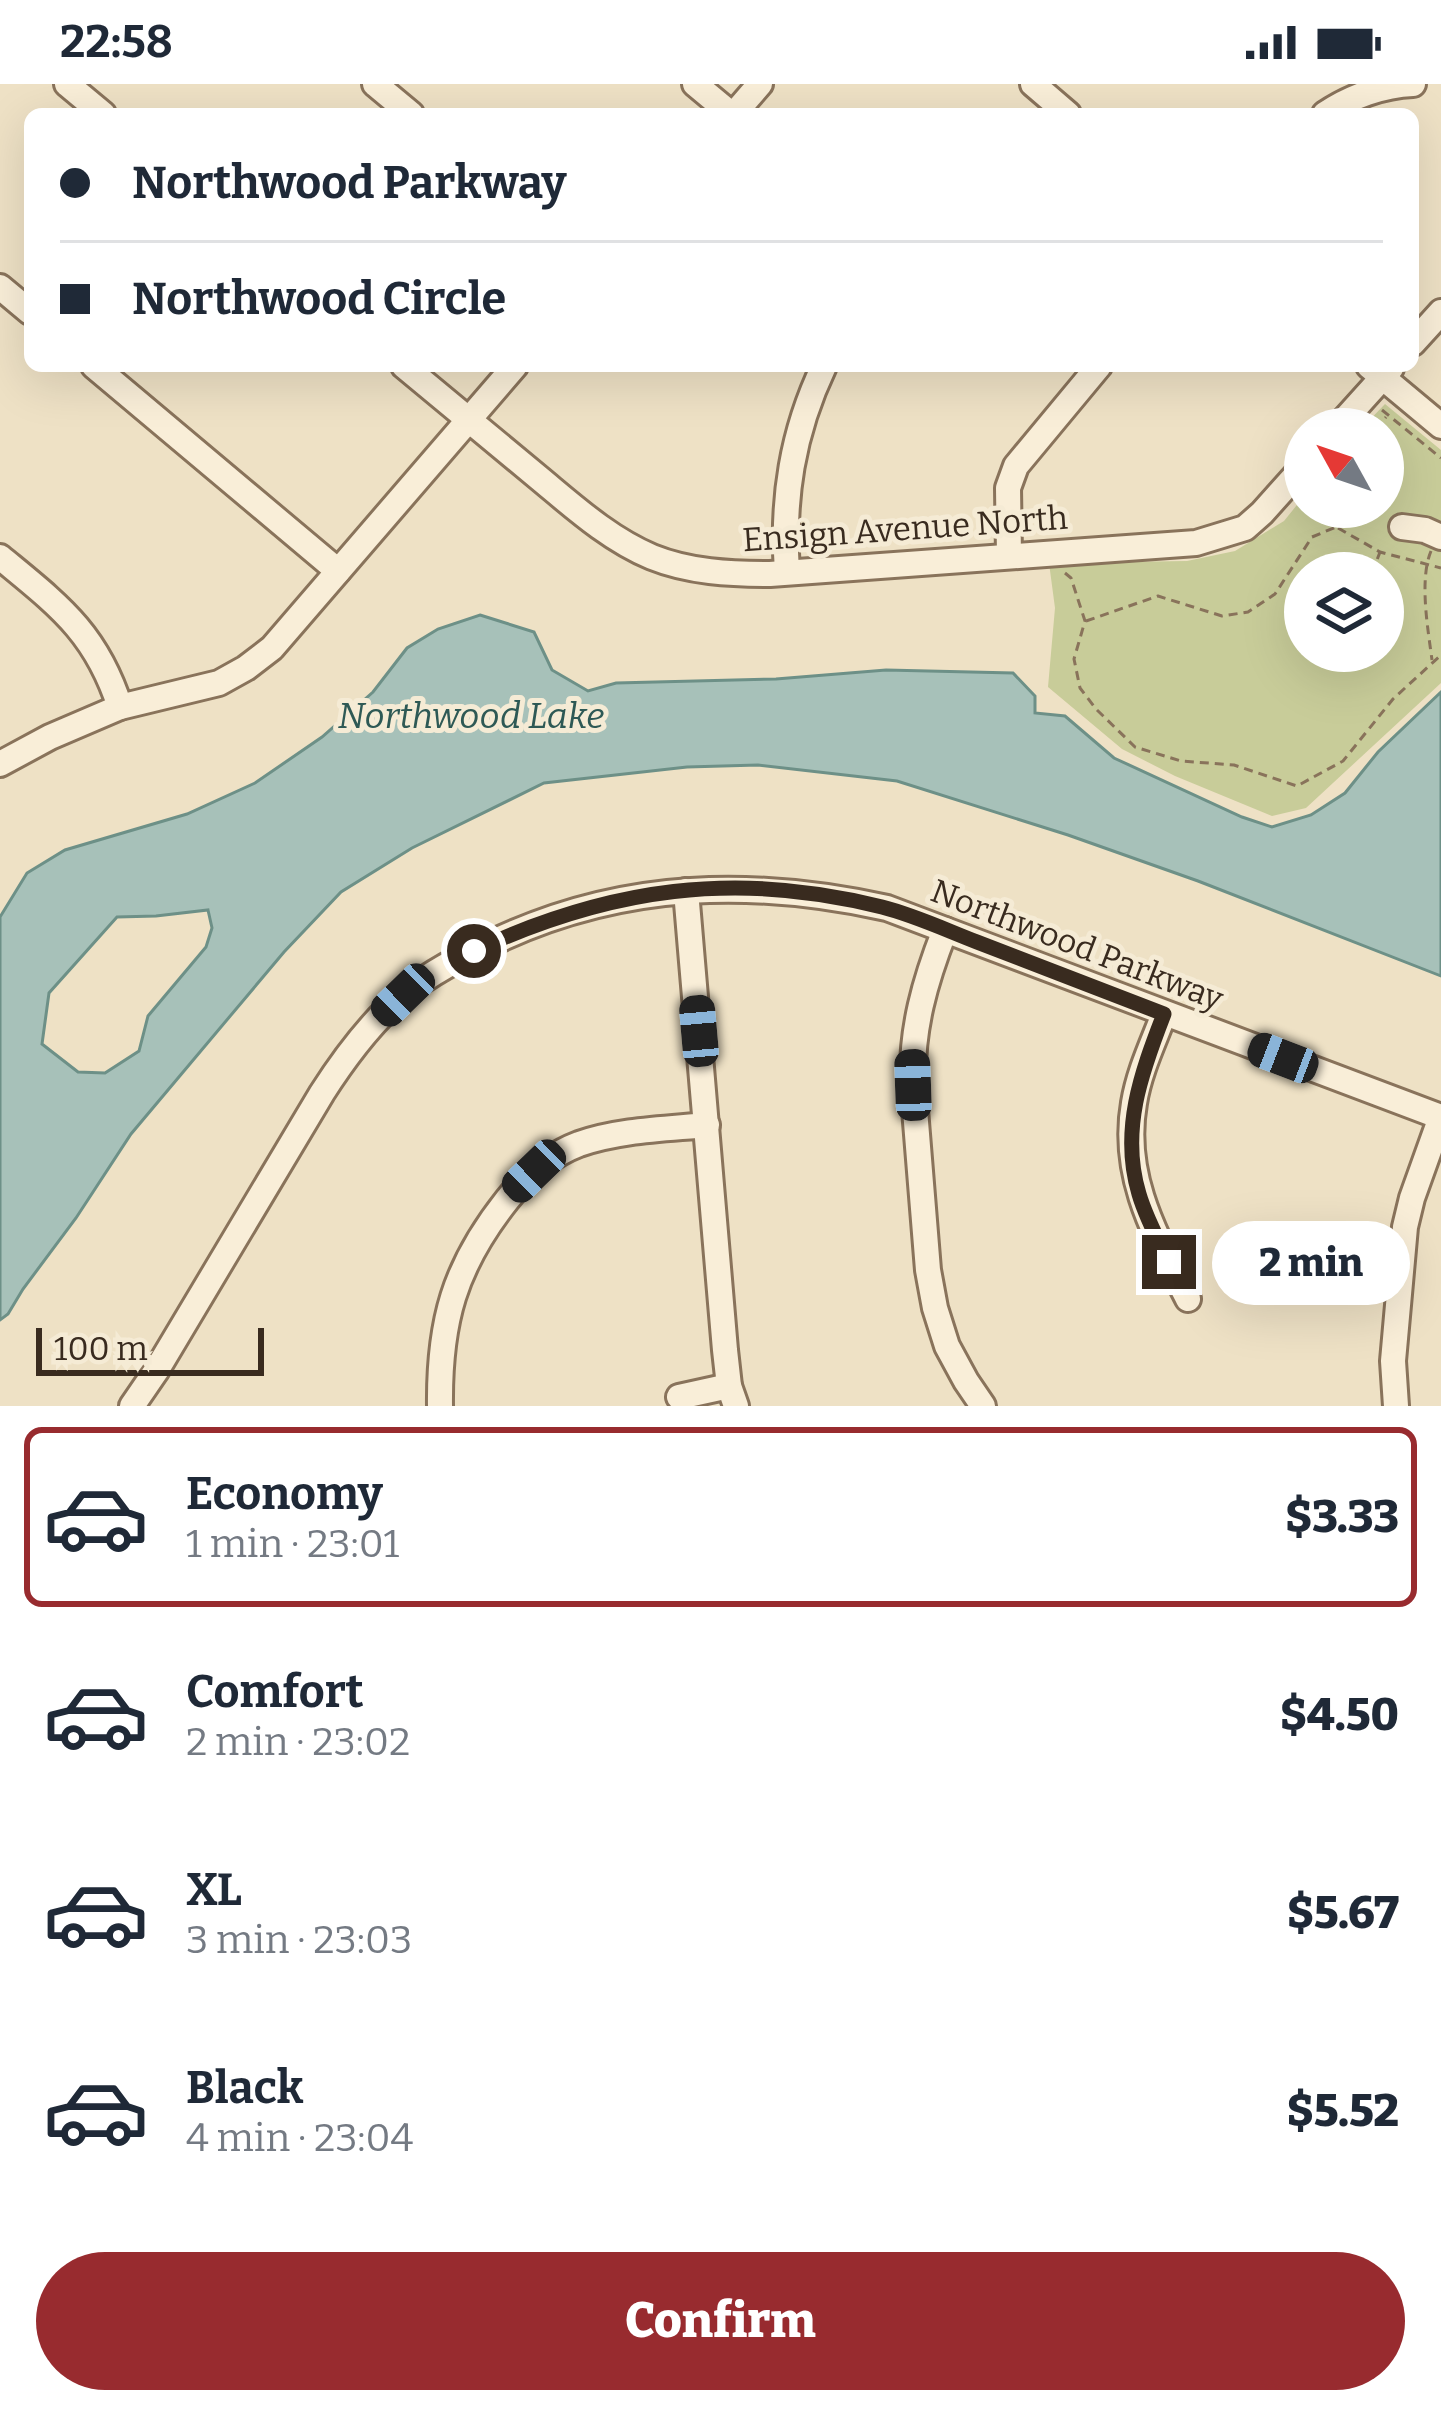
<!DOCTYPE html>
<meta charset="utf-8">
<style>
:root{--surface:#fff;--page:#f6f6f7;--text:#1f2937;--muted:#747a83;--line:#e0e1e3;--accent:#982b2f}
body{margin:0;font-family:Bitter,serif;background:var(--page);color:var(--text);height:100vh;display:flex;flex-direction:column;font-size:45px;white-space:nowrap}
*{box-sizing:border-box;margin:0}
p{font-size:39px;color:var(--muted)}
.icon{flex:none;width:66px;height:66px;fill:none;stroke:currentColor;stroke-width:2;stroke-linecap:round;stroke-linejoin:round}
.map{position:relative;height:1322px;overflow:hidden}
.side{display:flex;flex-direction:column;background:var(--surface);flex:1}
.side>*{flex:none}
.hud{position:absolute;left:24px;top:24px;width:1395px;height:264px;border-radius:18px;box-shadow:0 12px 48px #0002;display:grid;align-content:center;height:264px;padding:0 36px;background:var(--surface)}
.needle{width:78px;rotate:310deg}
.controls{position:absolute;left:1284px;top:324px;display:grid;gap:24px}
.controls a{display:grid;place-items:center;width:120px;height:120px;border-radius:50%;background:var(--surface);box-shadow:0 12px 48px #0002;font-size:60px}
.scale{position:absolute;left:36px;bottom:30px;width:228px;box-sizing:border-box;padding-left:12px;border:6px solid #392b1f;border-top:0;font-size:33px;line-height:42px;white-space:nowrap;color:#392b1f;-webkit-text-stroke:9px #f5ebd5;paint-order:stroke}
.end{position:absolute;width:54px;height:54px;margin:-27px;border:15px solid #392b1f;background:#fff;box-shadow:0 0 0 6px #fff}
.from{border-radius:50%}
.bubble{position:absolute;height:84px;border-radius:42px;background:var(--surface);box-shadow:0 12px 48px #0002;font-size:39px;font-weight:800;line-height:84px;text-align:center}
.car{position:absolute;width:36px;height:72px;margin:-36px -18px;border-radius:15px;box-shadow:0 0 9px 3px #0007;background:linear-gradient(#222 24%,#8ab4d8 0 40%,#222 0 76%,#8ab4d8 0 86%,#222 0)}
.hud b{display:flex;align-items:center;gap:42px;height:114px;font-size:45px}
.hud b+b{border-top:3px solid var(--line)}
.hud i{width:30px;height:30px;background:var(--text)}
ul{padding:21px 0 0;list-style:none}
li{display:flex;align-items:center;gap:36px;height:180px;margin:0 24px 18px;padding:0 12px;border:6px solid transparent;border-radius:18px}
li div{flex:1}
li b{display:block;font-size:45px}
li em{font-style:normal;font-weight:800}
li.active{border-color:var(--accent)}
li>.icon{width:108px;height:108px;stroke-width:1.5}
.primary-button{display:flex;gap:24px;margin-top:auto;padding:24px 36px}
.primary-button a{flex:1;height:138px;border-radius:72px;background:var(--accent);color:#fff;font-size:48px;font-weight:800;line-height:138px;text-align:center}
.status{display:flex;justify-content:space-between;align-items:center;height:84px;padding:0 60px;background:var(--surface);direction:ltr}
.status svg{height:33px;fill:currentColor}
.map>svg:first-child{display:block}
</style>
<div class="status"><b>22:58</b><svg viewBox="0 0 49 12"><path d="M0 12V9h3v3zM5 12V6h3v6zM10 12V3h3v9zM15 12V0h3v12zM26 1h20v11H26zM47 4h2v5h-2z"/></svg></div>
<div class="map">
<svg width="1441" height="1322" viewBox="0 0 1441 1322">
<rect width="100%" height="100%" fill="#eee1c5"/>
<path fill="#c8cc99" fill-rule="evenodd" d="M1385,320L1441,366V599L1306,724L1272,732L1175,692L1122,665L1048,603L1055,524L1049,479L1187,477L1235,467L1284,437L1305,411V423H1383V345H1361ZM1305,489H1383V567H1305Z"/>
<path fill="#a7c1b9" stroke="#6d9087" stroke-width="3" fill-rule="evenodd" d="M480,531L534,548L552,586L588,607L616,599L776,595L886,586L1013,589L1035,612V629L1065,632L1114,674L1242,733L1272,743L1311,731L1345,709L1378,668L1441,608V892L1198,797L1068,751L897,697L758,681L687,683L544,699L412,764L341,808L284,868L131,1050L76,1134L23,1205L8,1230L0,1236V833L27,789L65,766L187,730L255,699L322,653L373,608L407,564L438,545ZM208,826L212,844L206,863L148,932L139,967L105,989L78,988L42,960L49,909L117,833L156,832Z"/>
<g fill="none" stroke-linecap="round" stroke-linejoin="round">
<defs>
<g id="minor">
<polyline points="67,0 103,30"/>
<polyline points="375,0 411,30"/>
<polyline points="695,0 731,30"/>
<polyline points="1033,0 1068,30"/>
<polyline points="734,30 760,0"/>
<path d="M1325,30C1350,13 1383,1 1413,0"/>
<polyline points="0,203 30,228"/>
<polyline points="1413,259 1441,228"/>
<polyline points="94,282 338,487"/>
<path d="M404,282C449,319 494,357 539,394C574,423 609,455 652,473C689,488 730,490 770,490L1196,459L1245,444L1262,429L1305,381"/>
<polyline points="1369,282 1441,342"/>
<polyline points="1336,345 1391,284"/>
<polyline points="1402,443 1425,446 1441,453"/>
<polyline points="1009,471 1008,404 1016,382 1099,282"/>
<path d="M0,473C58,521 96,548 120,623"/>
<path d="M787,488C782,415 792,349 824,282"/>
<polyline points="0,680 50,653 120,623 219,599 246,584 272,564 515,282"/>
<polyline points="686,807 725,1266 729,1302 736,1322"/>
<path d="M945,846C925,897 911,945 913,1001L928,1186L935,1224L947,1262L966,1297L983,1322"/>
<path d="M1164,930C1153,959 1139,988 1134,1019C1121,1093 1156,1152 1188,1215"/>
<polyline points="679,1313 729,1302"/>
<path d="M132,1322L156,1287L322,1009C345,973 371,938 404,910C433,887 466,870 500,855C626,797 754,795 887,824L1441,1033"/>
<path d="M440,1322C439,1238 454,1183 507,1116C526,1092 550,1071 579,1060C619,1046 665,1045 707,1041"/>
<polyline points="1396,1322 1393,1277 1405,1143 1412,1114 1441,1033"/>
</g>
</defs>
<use href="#minor" stroke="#89735b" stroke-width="30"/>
<g stroke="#89735b" stroke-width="3" stroke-dasharray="9 6" stroke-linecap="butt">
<polyline points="1382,326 1441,374"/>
<polyline points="1375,345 1386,333"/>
<polyline points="1338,444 1380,468 1441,484"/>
<path d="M1431,467C1419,496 1428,545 1432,576"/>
<polyline points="1065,489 1071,494 1085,537 1074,575 1080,604 1096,625 1135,663 1181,677 1234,681 1297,702 1343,677 1393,615 1441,571"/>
<polyline points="1372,489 1380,468"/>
<polyline points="1086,537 1158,512 1222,532 1248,528 1275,510 1312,453 1336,443 1346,423"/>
</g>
<use href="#minor" stroke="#f9eed8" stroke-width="24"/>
</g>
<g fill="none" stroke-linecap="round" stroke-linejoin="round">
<path stroke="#392b1f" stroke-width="15" d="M474,867C609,804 736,786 882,823C914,831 946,846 977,858C1039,882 1102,906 1164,930C1141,989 1120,1047 1139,1110C1146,1134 1158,1156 1169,1178"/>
</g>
<g text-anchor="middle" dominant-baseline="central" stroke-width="10" stroke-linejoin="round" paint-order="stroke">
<g font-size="33" fill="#392b1f" stroke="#f5ebd5">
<text transform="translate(905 445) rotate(-4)">Ensign Avenue North</text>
<text transform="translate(1077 861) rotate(21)">Northwood Parkway</text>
</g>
<g font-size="36" font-style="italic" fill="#2e5955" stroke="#f5ebd5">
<text x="471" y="632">Northwood Lake</text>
</g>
</g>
</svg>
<div class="controls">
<a><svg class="needle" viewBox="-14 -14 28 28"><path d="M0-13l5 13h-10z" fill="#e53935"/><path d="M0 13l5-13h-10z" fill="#747a83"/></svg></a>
<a><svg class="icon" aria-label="layers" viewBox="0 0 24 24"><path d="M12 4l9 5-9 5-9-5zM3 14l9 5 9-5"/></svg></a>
</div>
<div class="scale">100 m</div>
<i class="end from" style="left:474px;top:867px"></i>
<i class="end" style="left:1169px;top:1178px"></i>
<div class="bubble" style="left:1212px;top:1137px;width:198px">2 min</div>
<i class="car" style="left:403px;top:911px;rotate:226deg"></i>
<i class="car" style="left:699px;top:947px;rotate:355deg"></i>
<i class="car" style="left:1283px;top:974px;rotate:291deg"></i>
<i class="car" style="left:913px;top:1001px;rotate:358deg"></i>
<i class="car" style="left:534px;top:1087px;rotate:226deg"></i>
<div class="hud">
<b><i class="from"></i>Northwood Parkway</b>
<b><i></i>Northwood Circle</b>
</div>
</div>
<section class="side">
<ul>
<li class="active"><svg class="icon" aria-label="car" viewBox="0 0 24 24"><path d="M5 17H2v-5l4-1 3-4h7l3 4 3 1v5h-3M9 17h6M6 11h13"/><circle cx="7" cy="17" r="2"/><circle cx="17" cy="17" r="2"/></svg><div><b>Economy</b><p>1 min · 23:01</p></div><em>$3.33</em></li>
<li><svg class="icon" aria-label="car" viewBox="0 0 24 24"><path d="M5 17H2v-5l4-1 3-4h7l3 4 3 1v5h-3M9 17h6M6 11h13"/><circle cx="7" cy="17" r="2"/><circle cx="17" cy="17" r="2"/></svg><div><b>Comfort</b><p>2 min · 23:02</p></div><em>$4.50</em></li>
<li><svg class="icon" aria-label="car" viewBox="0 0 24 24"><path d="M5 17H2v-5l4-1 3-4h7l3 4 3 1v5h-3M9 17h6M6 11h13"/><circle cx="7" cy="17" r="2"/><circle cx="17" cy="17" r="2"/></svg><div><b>XL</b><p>3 min · 23:03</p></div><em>$5.67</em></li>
<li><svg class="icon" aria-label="car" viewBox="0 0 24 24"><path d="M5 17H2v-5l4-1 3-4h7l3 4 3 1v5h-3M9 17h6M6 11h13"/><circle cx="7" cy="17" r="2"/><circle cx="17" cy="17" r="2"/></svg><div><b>Black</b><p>4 min · 23:04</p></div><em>$5.52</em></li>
</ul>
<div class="primary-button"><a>Confirm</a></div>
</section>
